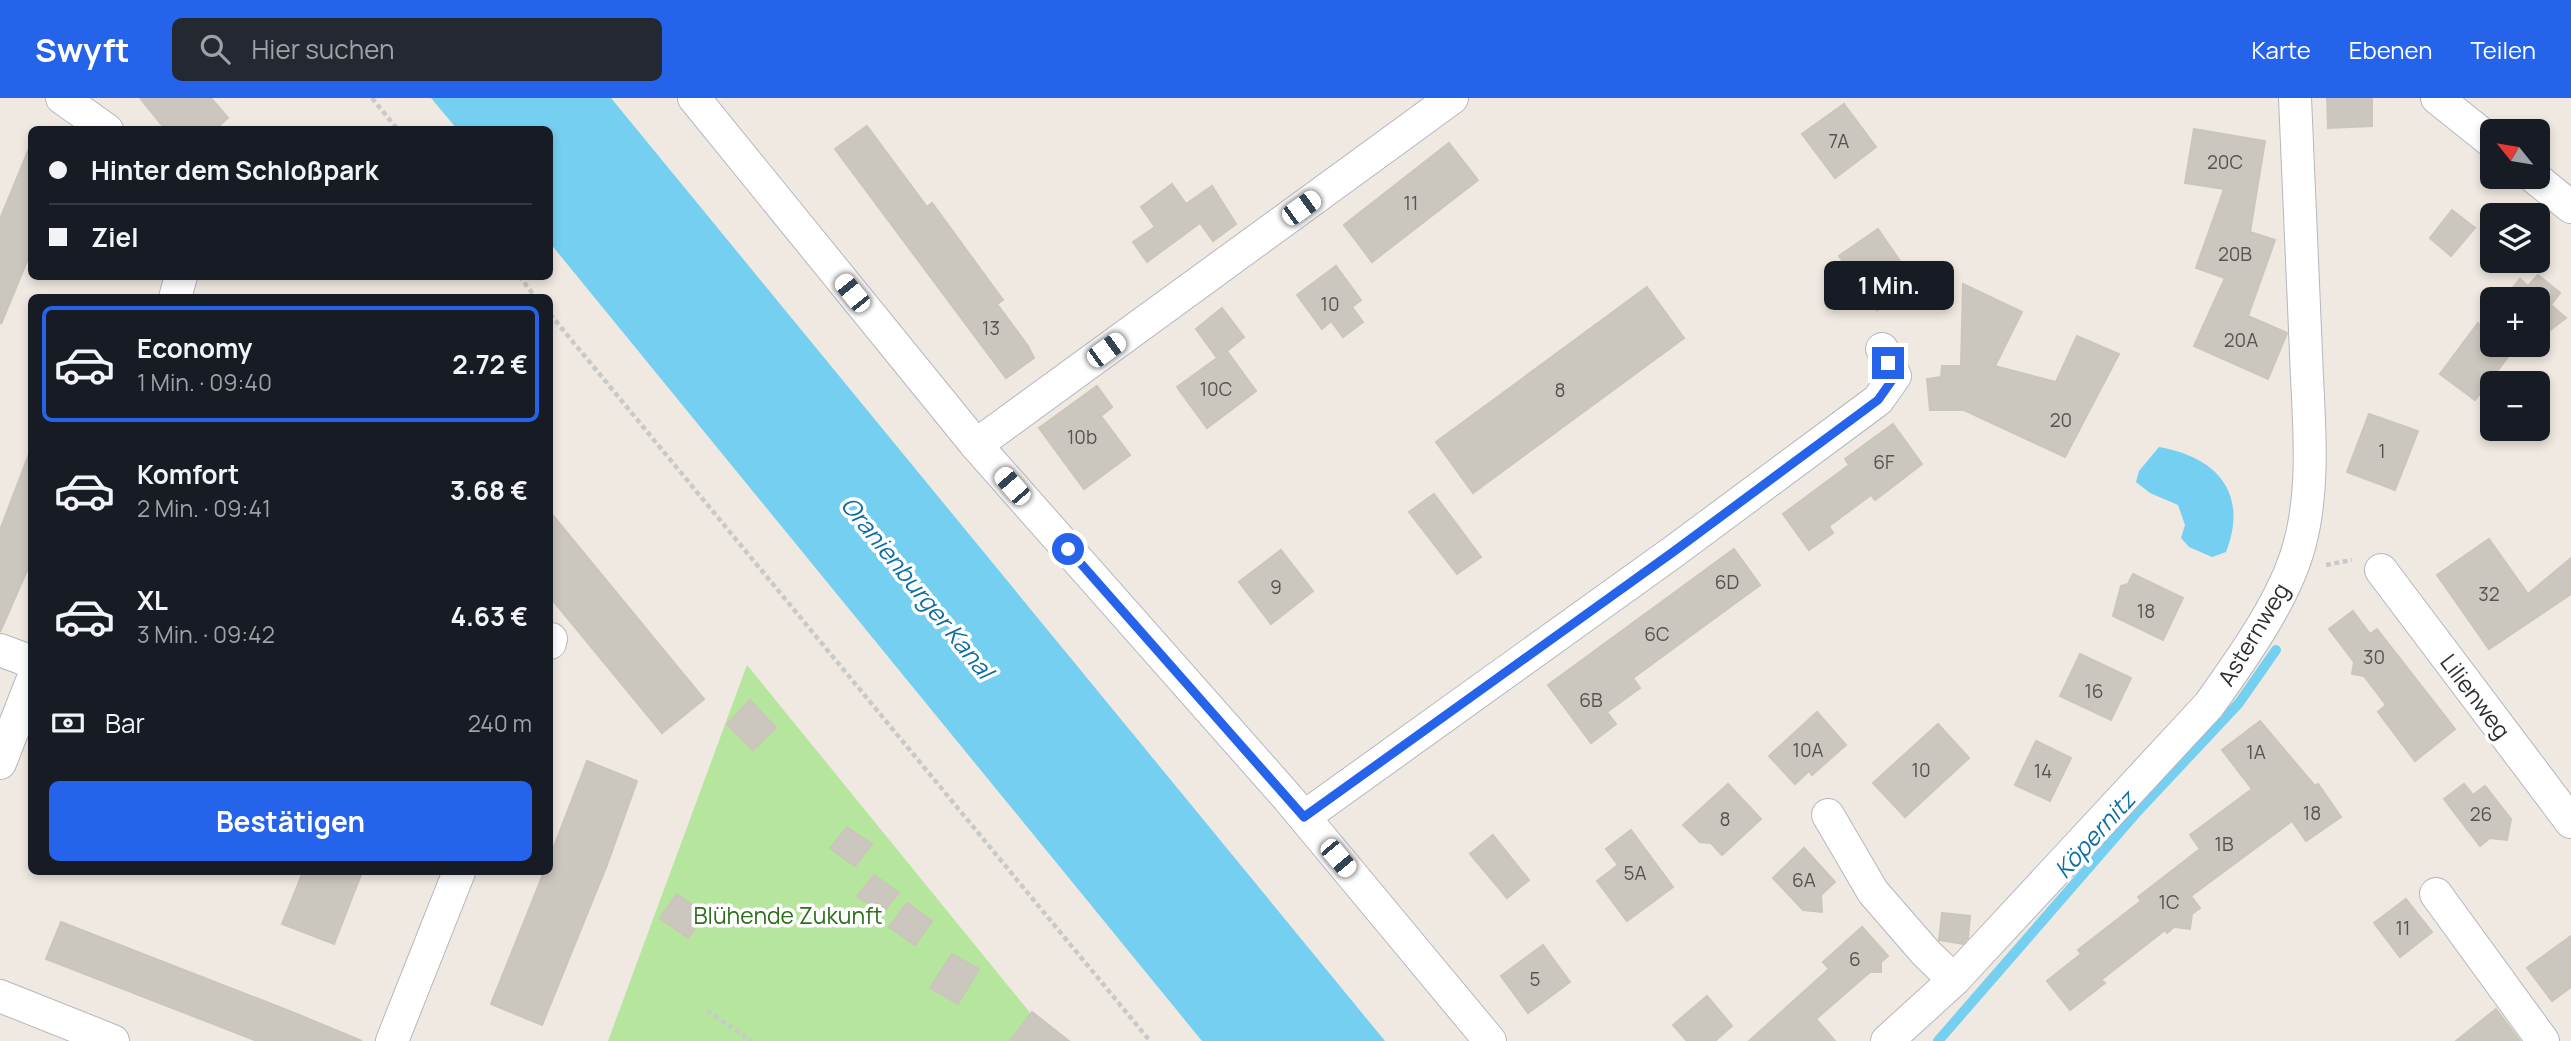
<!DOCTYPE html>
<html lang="de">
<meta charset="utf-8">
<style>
:root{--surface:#171b24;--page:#242831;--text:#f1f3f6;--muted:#9ea1a6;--line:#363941;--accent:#2563eb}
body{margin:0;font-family:Manrope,sans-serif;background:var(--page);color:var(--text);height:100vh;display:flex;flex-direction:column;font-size:26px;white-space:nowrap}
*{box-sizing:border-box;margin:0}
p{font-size:23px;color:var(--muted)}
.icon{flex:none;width:38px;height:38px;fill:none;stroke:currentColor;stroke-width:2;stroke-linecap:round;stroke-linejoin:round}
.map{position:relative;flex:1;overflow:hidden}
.drawer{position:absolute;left:28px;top:196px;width:525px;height:581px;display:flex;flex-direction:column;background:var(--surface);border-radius:10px;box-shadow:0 4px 10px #0003}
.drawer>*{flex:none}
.hud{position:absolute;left:28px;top:28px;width:525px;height:154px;border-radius:10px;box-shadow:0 4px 10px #0003;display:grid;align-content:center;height:154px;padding:0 21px;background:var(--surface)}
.needle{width:46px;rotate:300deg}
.controls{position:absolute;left:2480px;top:21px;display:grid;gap:14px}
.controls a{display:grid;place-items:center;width:70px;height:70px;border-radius:10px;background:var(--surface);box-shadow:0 4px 10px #0003;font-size:35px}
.end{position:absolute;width:32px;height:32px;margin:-16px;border:9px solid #2563eb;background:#fff;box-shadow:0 0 0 4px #fff}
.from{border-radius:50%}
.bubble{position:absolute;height:49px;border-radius:10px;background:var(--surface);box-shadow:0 4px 10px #0003;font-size:23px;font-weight:700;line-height:49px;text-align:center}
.car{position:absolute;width:21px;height:42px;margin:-21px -10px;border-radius:9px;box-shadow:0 0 5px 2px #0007;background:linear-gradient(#fff 24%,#345 0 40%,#fff 0 76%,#345 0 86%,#fff 0)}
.hud b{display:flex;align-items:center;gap:24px;height:66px;font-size:26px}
.hud b+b{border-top:2px solid var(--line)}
.hud i{width:18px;height:18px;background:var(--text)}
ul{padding:12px 0 0;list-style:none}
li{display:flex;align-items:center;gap:21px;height:116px;margin:0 14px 10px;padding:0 7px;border:4px solid transparent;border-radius:10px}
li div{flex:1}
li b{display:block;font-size:26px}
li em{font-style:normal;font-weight:700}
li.current{border-color:var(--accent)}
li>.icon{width:63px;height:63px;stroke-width:1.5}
.pay{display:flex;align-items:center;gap:18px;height:77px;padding:0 21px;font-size:26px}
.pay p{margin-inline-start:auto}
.button{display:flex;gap:14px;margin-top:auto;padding:14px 21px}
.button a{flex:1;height:80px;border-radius:10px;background:var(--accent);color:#fff;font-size:28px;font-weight:700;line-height:80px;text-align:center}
header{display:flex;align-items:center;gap:42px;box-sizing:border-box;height:98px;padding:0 35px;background:var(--accent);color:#fff}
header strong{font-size:33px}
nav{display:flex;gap:38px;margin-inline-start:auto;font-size:24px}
.search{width:490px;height:63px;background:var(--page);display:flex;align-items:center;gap:18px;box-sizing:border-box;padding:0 24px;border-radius:10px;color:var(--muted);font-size:26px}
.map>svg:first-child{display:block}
</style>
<header>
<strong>Swyft</strong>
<div class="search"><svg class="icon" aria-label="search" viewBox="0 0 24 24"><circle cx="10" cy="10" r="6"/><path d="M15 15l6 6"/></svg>Hier suchen</div>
<nav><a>Karte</a><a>Ebenen</a><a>Teilen</a></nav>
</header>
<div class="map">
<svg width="2571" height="943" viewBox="0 0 2571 943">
<rect width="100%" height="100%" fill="#efe9e1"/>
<polygon fill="#b6e59e" points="747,567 1053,943 608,943"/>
<g fill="#75cff0">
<polygon points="431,0 611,0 1385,943 1202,943 550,145 550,32 457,31"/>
<path d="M2159,349C2217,359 2249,395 2226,454L2212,459L2189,449L2181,440L2185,427L2178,407L2150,395L2136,384L2139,373Z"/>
</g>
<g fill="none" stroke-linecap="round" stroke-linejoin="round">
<polyline stroke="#75cff0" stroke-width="10" points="1938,943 2137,714 2239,605 2276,552"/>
</g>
<g fill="#cbc7bf" stroke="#cbc5ba" stroke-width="2">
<polygon points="140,0 211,0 228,20 214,32 166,32"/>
<polygon points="2327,0 2372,0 2372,28 2328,30"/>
<polygon points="1844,6 1876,49 1835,80 1802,36"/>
<polygon points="867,28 927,109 932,105 1003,202 997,206 1028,248 1034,260 1006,280 835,51"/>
<polygon points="2194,31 2265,43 2250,134 2275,142 2248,218 2287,235 2268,281 2194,248 2225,180 2196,170 2224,91 2185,85"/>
<polygon points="1449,45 1478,82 1372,164 1344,127"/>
<polygon points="31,46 32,151 1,226 0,121"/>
<polygon points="1172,86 1186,106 1212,88 1236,126 1213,143 1200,125 1147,164 1133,144 1155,129 1141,109"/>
<polygon points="2452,112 2475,130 2451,158 2430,140"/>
<polygon points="1878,131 1915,185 1877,212 1839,158"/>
<polygon points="1336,168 1361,202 1352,209 1363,224 1343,239 1331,223 1322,231 1297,197"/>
<polygon points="2538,177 2560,195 2551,207 2566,220 2545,236 2538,230 2538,201 2503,201 2520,181 2528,188"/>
<polygon points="1963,186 2022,214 1995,268 2056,284 2077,238 2119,256 2065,359 1964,312 1930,312 1927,281 1941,279 1942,268 1961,268"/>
<polygon points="1647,189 1684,240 1473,395 1436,344"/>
<polygon points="1222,210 1244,239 1227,253 1256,293 1207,330 1177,289 1217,260 1196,231"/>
<polygon points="2492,215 2492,247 2517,247 2475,302 2440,276 2478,225 2481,228"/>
<polygon points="1097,288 1112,309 1101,318 1130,357 1084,391 1039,330"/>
<polygon points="2369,316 2418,333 2395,392 2347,374"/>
<polygon points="1893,326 1922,366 1875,402 1871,397 1829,428 1833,435 1809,452 1783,416 1849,367 1845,361"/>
<polygon points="29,356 32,461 0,534 0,432"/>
<polygon points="1434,396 1481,459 1457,476 1409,414"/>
<polygon points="550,414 704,601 662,635 550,499"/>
<polygon points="2489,441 2528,496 2571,460 2571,496 2489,551 2437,477"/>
<polygon points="1734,451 1760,487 1633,580 1640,590 1607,614 1616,626 1591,645 1548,587"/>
<polygon points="1281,452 1313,493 1271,526 1239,484"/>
<polygon points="2133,476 2183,500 2163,542 2113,518 2121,488 2128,486"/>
<polygon points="2353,513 2370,536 2377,531 2455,631 2415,663 2378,614 2386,607 2364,578 2352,576 2354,564 2329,531"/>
<polygon points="2080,556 2131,580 2111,622 2060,598"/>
<polygon points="750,602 776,630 753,652 727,626"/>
<polygon points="1817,614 1846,647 1812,677 1809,673 1795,686 1769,658"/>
<polygon points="2260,623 2315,688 2318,686 2341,719 2306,743 2292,723 2191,798 2200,810 2192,816 2190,831 2174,829 2167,835 2165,832 2101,882 2105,885 2070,912 2047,883 2081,856 2078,852 2141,803 2138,799 2200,751 2190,737 2252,691 2222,652"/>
<polygon points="1938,626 1969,660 1905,719 1873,685"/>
<polygon points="2036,643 2071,660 2050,703 2015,687"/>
<polygon points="587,663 637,683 607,767 542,927 491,906 544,774 550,774 550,759"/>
<polygon points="1728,686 1761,721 1722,757 1711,745 1700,744 1683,727"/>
<polygon points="2464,686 2473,697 2485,688 2511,721 2507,742 2490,740 2480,748 2444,701"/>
<polygon points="847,729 872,746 855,768 830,750"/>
<polygon points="1631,732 1673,789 1627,823 1597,783 1618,767 1606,751"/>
<polygon points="1493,737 1529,782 1507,800 1470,756"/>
<polygon points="1804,750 1835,784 1821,797 1822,814 1803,812 1773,780"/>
<polygon points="303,774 362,774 334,846 282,826"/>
<polygon points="874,777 899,795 882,815 857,798"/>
<polygon points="677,796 705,816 688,840 660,820"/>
<polygon points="2406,801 2432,834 2400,859 2374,825"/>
<polygon points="907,805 932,823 915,847 889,829"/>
<polygon points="1942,815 1970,818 1968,840 1963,846 1939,842"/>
<polygon points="61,824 292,914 362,943 257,943 72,871 46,861"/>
<polygon points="1862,829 1888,858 1881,864 1881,874 1870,874 1816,921 1835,943 1749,943 1829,871 1823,864"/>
<polygon points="2571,838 2571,889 2552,903 2527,870"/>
<polygon points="1543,847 1570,884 1528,915 1501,878"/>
<polygon points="952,856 979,871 958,906 930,890"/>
<polygon points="1707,898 1732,928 1715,943 1687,943 1673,927"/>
<polygon points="2496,911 2520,943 2456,943"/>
<polygon points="1032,914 1069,943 1010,943"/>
</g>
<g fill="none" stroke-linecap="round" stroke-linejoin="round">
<defs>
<g id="minor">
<polyline points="62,0 107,32"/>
<polyline points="694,0 976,347 1288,700 1490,943"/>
<polyline points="2437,0 2492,44"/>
<polyline points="2534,79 2571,109"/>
<polyline points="175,200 181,178"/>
<polyline points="976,347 1452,0"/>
<polyline points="2381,472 2571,724"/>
<polyline points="550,545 551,541"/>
<polyline points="0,552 32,564"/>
<polyline points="0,665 32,583"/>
<polyline points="1828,717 1873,794 1926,855 1954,882"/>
<polyline points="1304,719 1673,454 1878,302 1895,278 1882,251"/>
<polyline points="2436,796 2543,943"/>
<polyline points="0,898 113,943"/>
<polyline points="392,943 459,774"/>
<path d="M1887,943L1954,882L2209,607C2242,561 2286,500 2300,445C2316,384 2308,317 2306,255C2302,170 2299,85 2295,0"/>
</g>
</defs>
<use href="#minor" stroke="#b4b7c1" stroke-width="34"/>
<g stroke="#c9c9c9" stroke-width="4.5" stroke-dasharray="5 3.5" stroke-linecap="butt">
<polyline points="372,0 398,32"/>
<polyline points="519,178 536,200"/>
<polyline points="550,216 1150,943"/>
<polyline points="2326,467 2352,462"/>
<polyline points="707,913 752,943"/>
</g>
<use href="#minor" stroke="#fff" stroke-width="32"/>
</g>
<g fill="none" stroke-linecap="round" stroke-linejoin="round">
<polyline stroke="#2563eb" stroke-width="9" points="1068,451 1304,719 1673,454 1878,302 1895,278 1888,265"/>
</g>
<g text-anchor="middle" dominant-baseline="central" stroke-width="7" stroke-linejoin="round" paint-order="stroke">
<g font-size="19" fill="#555452">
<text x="1839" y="43">7A</text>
<text x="2225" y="64">20C</text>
<text x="1411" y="105">11</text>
<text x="2235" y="156">20B</text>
<text x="1330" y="206">10</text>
<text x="991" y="230">13</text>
<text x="2241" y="242">20A</text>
<text x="1216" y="291">10C</text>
<text x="1560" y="292">8</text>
<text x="2061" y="322">20</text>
<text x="1082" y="339">10b</text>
<text x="2382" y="353">1</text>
<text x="1884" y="364">6F</text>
<text x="1727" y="484">6D</text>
<text x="1276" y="489">9</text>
<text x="2489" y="496">32</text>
<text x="2146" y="513">18</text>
<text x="1657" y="536">6C</text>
<text x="2374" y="559">30</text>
<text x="2094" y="593">16</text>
<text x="1591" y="602">6B</text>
<text x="1808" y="652">10A</text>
<text x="2256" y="654">1A</text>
<text x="1921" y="672">10</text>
<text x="2043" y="673">14</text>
<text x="2312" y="715">18</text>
<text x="2481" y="716">26</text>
<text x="1725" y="721">8</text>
<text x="2224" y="746">1B</text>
<text x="1635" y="775">5A</text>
<text x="1804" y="782">6A</text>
<text x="2169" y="804">1C</text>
<text x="2403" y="830">11</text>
<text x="1855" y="861">6</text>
<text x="1535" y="881">5</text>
</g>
<g font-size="23" fill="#2e2e2e" stroke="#fff">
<text transform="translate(2253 536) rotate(-59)">Asternweg</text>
<text transform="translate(2476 598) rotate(53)">Lilienweg</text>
</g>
<g font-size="23" fill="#2c6e1b" stroke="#fff">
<text x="788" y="817">Blühende Zukunft</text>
</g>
<g font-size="24" font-style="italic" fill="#0d6fa3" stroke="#fff">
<text transform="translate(918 489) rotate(51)">Oranienburger Kanal</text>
<text transform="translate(2094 736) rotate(-48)">Köpernitz</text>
</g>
</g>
</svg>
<div class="controls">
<a><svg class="needle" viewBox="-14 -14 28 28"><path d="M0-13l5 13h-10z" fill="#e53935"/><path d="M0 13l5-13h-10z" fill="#9ea1a6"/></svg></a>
<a><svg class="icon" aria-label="layers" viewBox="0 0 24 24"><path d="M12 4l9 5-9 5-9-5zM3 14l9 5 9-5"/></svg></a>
<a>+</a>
<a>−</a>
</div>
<i class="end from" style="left:1068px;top:451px"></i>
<i class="end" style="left:1888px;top:265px"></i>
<div class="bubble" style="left:1824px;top:163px;width:130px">1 Min.</div>
<i class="car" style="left:1301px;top:110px;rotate:54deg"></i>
<i class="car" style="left:852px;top:195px;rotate:321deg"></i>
<i class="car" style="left:1106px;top:252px;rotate:54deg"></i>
<i class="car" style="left:1012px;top:388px;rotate:319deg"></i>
<i class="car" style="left:1338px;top:760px;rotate:140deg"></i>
<div class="hud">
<b><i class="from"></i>Hinter dem Schloßpark</b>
<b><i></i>Ziel</b>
</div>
<section class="drawer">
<ul>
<li class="current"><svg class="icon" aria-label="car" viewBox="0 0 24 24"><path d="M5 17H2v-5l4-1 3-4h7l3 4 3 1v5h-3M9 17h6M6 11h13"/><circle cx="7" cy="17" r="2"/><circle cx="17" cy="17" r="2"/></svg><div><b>Economy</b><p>1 Min. · 09:40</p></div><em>2.72 €</em></li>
<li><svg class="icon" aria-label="car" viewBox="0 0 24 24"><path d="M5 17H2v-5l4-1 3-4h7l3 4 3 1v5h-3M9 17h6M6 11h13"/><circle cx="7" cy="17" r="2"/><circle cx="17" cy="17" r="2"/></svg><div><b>Komfort</b><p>2 Min. · 09:41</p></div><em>3.68 €</em></li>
<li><svg class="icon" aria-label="car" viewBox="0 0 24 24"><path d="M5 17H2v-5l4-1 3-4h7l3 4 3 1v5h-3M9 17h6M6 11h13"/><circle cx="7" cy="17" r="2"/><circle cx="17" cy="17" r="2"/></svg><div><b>XL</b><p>3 Min. · 09:42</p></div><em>4.63 €</em></li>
</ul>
<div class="pay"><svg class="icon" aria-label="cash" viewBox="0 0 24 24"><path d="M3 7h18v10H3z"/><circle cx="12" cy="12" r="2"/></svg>Bar<p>240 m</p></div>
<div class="button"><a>Bestätigen</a></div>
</section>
</div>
